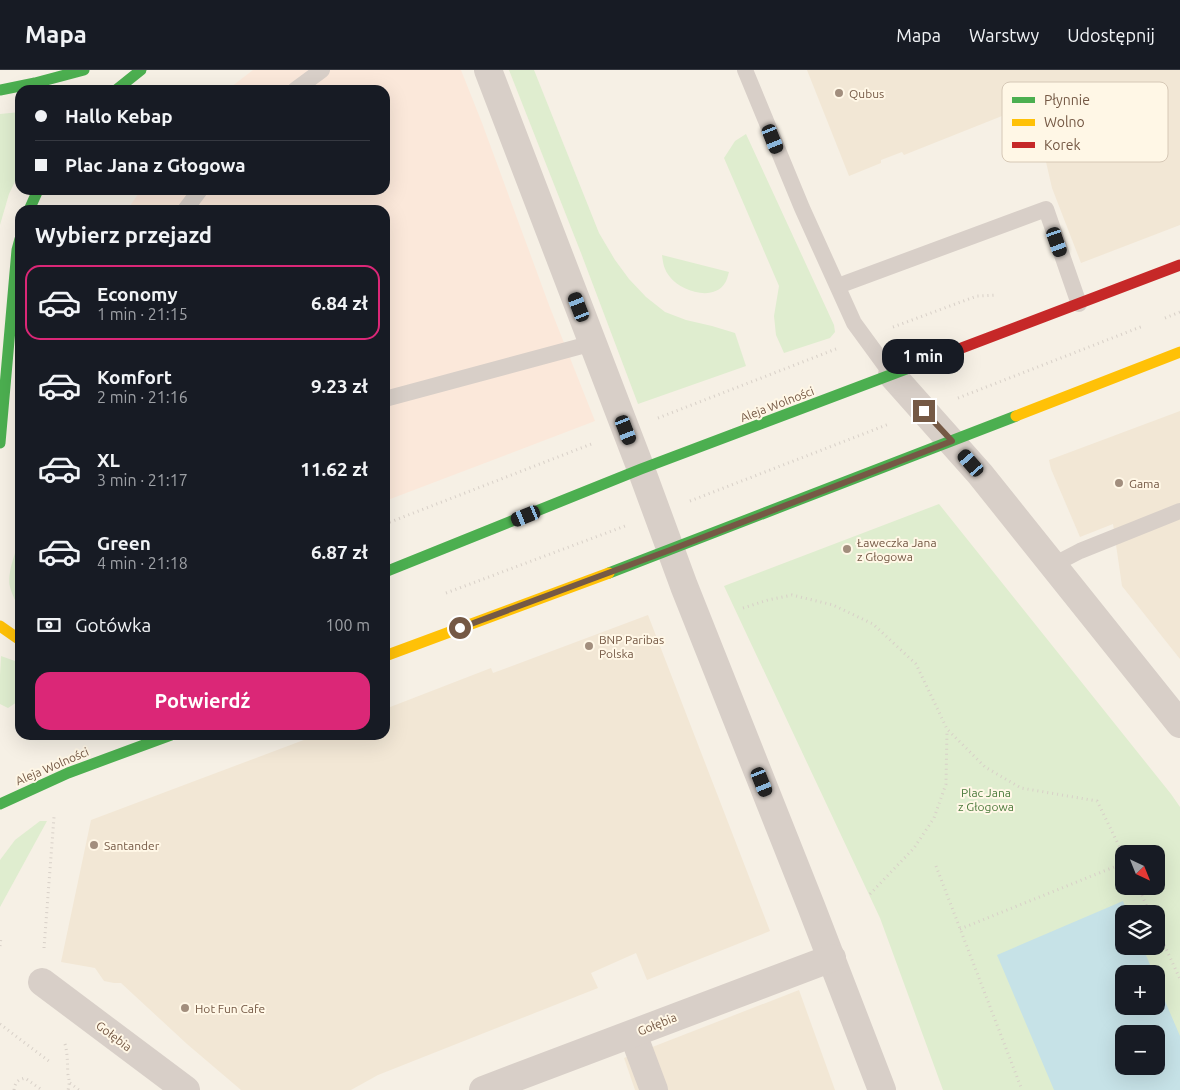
<!DOCTYPE html>
<html lang="pl">
<meta charset="utf-8">
<style>
:root{--surface:#171b24;--page:#20242c;--text:#f1f3f6;--muted:#9ea1a6;--line:#363941;--accent:#db2777}
body{margin:0;font-family:Ubuntu,sans-serif;background:var(--page);color:var(--text);height:100vh;display:flex;flex-direction:column;font-size:19px;white-space:nowrap}
*{box-sizing:border-box;margin:0}
p{font-size:16px;color:var(--muted)}
.icon{flex:none;width:28px;height:28px;fill:none;stroke:currentColor;stroke-width:2;stroke-linecap:round;stroke-linejoin:round}
.map{position:relative;flex:1;overflow:hidden}
.details{position:absolute;left:15px;top:135px;width:375px;height:535px;display:flex;flex-direction:column;background:var(--surface);border-radius:15px;box-shadow:0 5px 20px #0002}
.details>*{flex:none}
.hud{position:absolute;left:15px;top:15px;width:375px;height:110px;border-radius:15px;box-shadow:0 5px 20px #0002;display:grid;align-content:center;height:110px;padding:0 20px;background:var(--surface)}
.needle{width:32px;rotate:137deg}
.tools{position:absolute;left:1115px;top:775px;display:grid;gap:10px}
.tools a{display:grid;place-items:center;width:50px;height:50px;border-radius:10px;background:var(--surface);box-shadow:0 5px 20px #0002;font-size:25px}
.end{position:absolute;width:22px;height:22px;margin:-11px;border:6px solid #755945;background:#fff;box-shadow:0 0 0 2px #fff}
.from{border-radius:50%}
.bubble{position:absolute;height:35px;border-radius:15px;background:var(--surface);box-shadow:0 5px 20px #0002;font-size:16px;font-weight:700;line-height:35px;text-align:center}
.car{position:absolute;width:15px;height:30px;margin:-15px -8px;border-radius:6px;box-shadow:0 0 4px 1px #0007;background:linear-gradient(#222 24%,#8ab4d8 0 40%,#222 0 76%,#8ab4d8 0 86%,#222 0)}
.hud b{display:flex;align-items:center;gap:18px;height:48px;font-size:19px}
.hud b+b{border-top:1px solid var(--line)}
.hud i{width:12px;height:12px;background:var(--text)}
ul{padding:0;list-style:none}
li{display:flex;align-items:center;gap:15px;height:75px;margin:0 10px 8px;padding:0 10px;border:2px solid transparent;border-radius:15px}
li div{flex:1}
li b{display:block;font-size:19px}
li em{font-style:normal;font-weight:700}
li.active{border-color:var(--accent)}
li>.icon{width:45px;height:45px;stroke-width:1.5}
h2{padding:0 20px;font-size:22px;line-height:60px}
.pay{display:flex;align-items:center;gap:12px;height:55px;padding:0 20px;font-size:19px}
.pay p{margin-inline-start:auto}
.cta{display:flex;gap:10px;margin-top:auto;padding:10px 20px}
.cta a{flex:1;height:58px;border-radius:15px;background:var(--accent);color:#fff;font-size:20px;font-weight:700;line-height:58px;text-align:center}
header{display:flex;align-items:center;gap:30px;box-sizing:border-box;height:70px;padding:0 25px;background:var(--surface);border-bottom:1px solid var(--line)}
header strong{font-size:24px}
nav{display:flex;gap:28px;margin-inline-start:auto;font-size:18px}
.map>svg:first-child{display:block}
</style>
<header>
<strong>Mapa</strong>
<nav><a>Mapa</a><a>Warstwy</a><a>Udostępnij</a></nav>
</header>
<div class="map">
<svg width="1180" height="1020" viewBox="0 0 1180 1020">
<rect width="100%" height="100%" fill="#f6f0e5"/>
<g fill="#f2e7d5">
<polygon points="807,0 1180,0 1180,155 1081,193 1052,118 1032,31 1002,46 904,85 902,82 881,90 881,93 849,106"/>
<polygon points="1180,341 1180,589 1122,516 1113,454 1080,467 1051,399 1049,390"/>
<polygon points="648,545 770,861 647,910 636,883 591,903 598,918 378,1005 351,1020 241,1020 187,974 121,913 114,913 104,911 95,898 61,892 91,750 317,665 385,665 385,639 491,598 493,603"/>
<polygon points="799,920 835,1020 635,1020 624,988"/>
</g>
<polygon fill="#fbe8da" points="253,0 461,0 482,53 549,235 595,351 385,431 385,140 127,140 141,120 385,120 385,20 227,20"/>
<g fill="#dfedcf" fill-rule="evenodd">
<polygon points="509,0 534,0 599,163 615,190 629,209 646,227 665,242 686,250 712,256 735,263 746,296 638,334 581,183"/>
<polygon points="20,42 20,101 9,124 0,155 0,44"/>
<polygon points="746,64 834,255 835,262 830,268 784,283 776,265 774,246 779,216 724,88 735,71"/>
<path d="M662,185L729,202C728,205 727,210 725,213C713,232 681,221 670,207C664,200 663,193 662,185Z"/>
<path d="M939,434L1171,724L1180,737V1020H943L880,848L724,516ZM1124,784H1156V816H1124ZM1124,844H1156V876H1124ZM1124,904H1156V936H1124ZM1124,964H1156V996H1124Z"/>
<path d="M20,470V539C16,532 12,525 10,517C7,503 15,483 20,470Z"/>
<polygon points="1,586 15,591 20,594 20,630 8,638 0,634 0,605"/>
<polygon points="40,751 47,751 0,837 0,790 15,770"/>
</g>
<path fill="#c6e2e7" fill-rule="evenodd" d="M1123,831L1128,844H1124V876H1142L1154,904H1124V936H1156V910L1180,966V1020H1054L997,885ZM1124,964H1156V996H1124Z"/>
<g fill="none" stroke-linecap="round" stroke-linejoin="round">
<g stroke="#d8d0c8" stroke-width="3" stroke-dasharray="1 4" stroke-linecap="butt">
<polyline points="1165,248 1180,242"/>
<polyline points="893,257 977,226 996,225"/>
<polyline points="958,328 1143,256"/>
<polyline points="658,348 836,279"/>
<polyline points="690,431 889,354"/>
<polyline points="385,454 594,373"/>
<polyline points="446,523 625,456"/>
<polyline points="743,538 768,530 792,525 833,535 873,554 916,594 947,659 985,697 1021,718 1097,731 1124,786"/>
<polyline points="936,796 1022,1020"/>
<polyline points="1138,816 1150,844"/>
<polyline points="870,824 914,778 934,748 946,714 947,660"/>
<polyline points="1156,857 1180,909"/>
<polyline points="960,859 1124,793"/>
<polyline points="0,876 1,867"/>
<polyline points="44,878 54,747"/>
<polyline points="0,954 50,992"/>
<path d="M65,974C68,985 67,993 68,1004C69,1010 70,1013 68,1020"/>
<polyline points="70,1013 79,1020"/>
<path d="M14,1020C15,1012 18,1010 25,1008L42,1020"/>
</g>
<g stroke="#d8cfc8" stroke-width="16">
<polyline points="745,0 802,138 854,253 892,305"/>
<polyline points="295,20 322,0"/>
<polyline points="185,140 200,120"/>
<polyline points="838,216 1046,139 1079,234"/>
<polyline points="385,329 593,273"/>
<polyline points="1053,495 1080,481 1180,441"/>
</g>
<g stroke="#d8cfc8" stroke-width="28">
<polyline points="488,0 641,399 684,516 811,836 882,1020"/>
<polyline points="892,305 980,404 1180,654"/>
<polyline points="42,912 186,1020"/>
<polyline points="633,964 654,1020"/>
<polyline points="483,1020 832,888"/>
</g>
<g stroke="#4caf50" stroke-width="11">
<polyline points="0,20 35,13 84,0"/>
<polyline points="116,20 141,0"/>
<polyline points="29,140 38,120"/>
<polyline points="0,373 17,180 20,169"/>
<polyline points="385,502 641,399 922,293"/>
<polyline points="609,503 1016,346"/>
<polyline points="0,734 68,703 171,665"/>
</g>
<g stroke="#ffc107" stroke-width="11">
<polyline points="1016,346 1180,282"/>
<polyline points="0,556 20,570"/>
<polyline points="385,586 609,503"/>
</g>
<polyline stroke="#c62828" stroke-width="11" points="922,293 1180,195"/>
</g>
<g fill="none" stroke-linecap="round" stroke-linejoin="round">
<polyline stroke="#755945" stroke-width="6" points="460,558 670,480 952,371 924,341"/>
</g>
<g fill="#a28e7d" stroke="#fff7e6" stroke-width="2">
<circle cx="839" cy="23" r="5"/>
<circle cx="1119" cy="413" r="5"/>
<circle cx="847" cy="479" r="5"/>
<circle cx="589" cy="576" r="5"/>
<circle cx="94" cy="775" r="5"/>
<circle cx="185" cy="938" r="5"/>
</g>
<g text-anchor="middle" dominant-baseline="central" stroke-width="4" stroke-linejoin="round" paint-order="stroke">
<g font-size="12" fill="#755945" stroke="#fff7e6" text-anchor="start">
<text x="849" y="23">Qubus</text>
<text x="1129" y="413">Gama</text>
<text x="857" y="472">Ławeczka Jana<tspan x="857" dy="14">z Głogowa</tspan></text>
<text x="599" y="569">BNP Paribas<tspan x="599" dy="14">Polska</tspan></text>
<text x="104" y="775">Santander</text>
<text x="195" y="938">Hot Fun Cafe</text>
</g>
<g font-size="12" fill="#755945" stroke="#fff7e6">
<text transform="translate(777 334) rotate(-21)">Aleja Wolności</text>
<text transform="translate(52 696) rotate(-23)">Aleja Wolności</text>
<text transform="translate(657 954) rotate(-22)">Gołębia</text>
<text transform="translate(114 966) rotate(37)">Gołębia</text>
</g>
<g font-size="12" fill="#4c7b3d" stroke="#fff7e6">
<text x="986" y="722">Plac Jana<tspan x="986" dy="14">z Głogowa</tspan></text>
</g>
</g>
<rect x="1002" y="12" width="166" height="80" rx="8" fill="#fff7e6" stroke="#d6c8b6" stroke-width="1"/>
<rect x="1012" y="27" width="23" height="6" fill="#4caf50"/>
<rect x="1012" y="49" width="23" height="7" fill="#ffc107"/>
<rect x="1012" y="72" width="23" height="6" fill="#c62828"/>
<g font-size="14" fill="#755945">
<text x="1044" y="35">Płynnie</text>
<text x="1044" y="57">Wolno</text>
<text x="1044" y="80">Korek</text>
</g>
</svg>
<div class="tools">
<a><svg class="needle" viewBox="-14 -14 28 28"><path d="M0-13l5 13h-10z" fill="#e53935"/><path d="M0 13l5-13h-10z" fill="#9ea1a6"/></svg></a>
<a><svg class="icon" aria-label="layers" viewBox="0 0 24 24"><path d="M12 4l9 5-9 5-9-5zM3 14l9 5 9-5"/></svg></a>
<a>+</a>
<a>−</a>
</div>
<i class="end from" style="left:460px;top:558px"></i>
<i class="end" style="left:924px;top:341px"></i>
<div class="bubble" style="left:882px;top:269px;width:82px">1 min</div>
<i class="car" style="left:773px;top:69px;rotate:158deg"></i>
<i class="car" style="left:1057px;top:172px;rotate:161deg"></i>
<i class="car" style="left:579px;top:237px;rotate:339deg"></i>
<i class="car" style="left:626px;top:360px;rotate:159deg"></i>
<i class="car" style="left:971px;top:393px;rotate:319deg"></i>
<i class="car" style="left:526px;top:446px;rotate:248deg"></i>
<i class="car" style="left:762px;top:712px;rotate:158deg"></i>
<div class="hud">
<b><i class="from"></i>Hallo Kebap</b>
<b><i></i>Plac Jana z Głogowa</b>
</div>
<section class="details">
<h2>Wybierz przejazd</h2>
<ul>
<li class="active"><svg class="icon" aria-label="car" viewBox="0 0 24 24"><path d="M5 17H2v-5l4-1 3-4h7l3 4 3 1v5h-3M9 17h6M6 11h13"/><circle cx="7" cy="17" r="2"/><circle cx="17" cy="17" r="2"/></svg><div><b>Economy</b><p>1 min · 21:15</p></div><em>6.84 zł</em></li>
<li><svg class="icon" aria-label="car" viewBox="0 0 24 24"><path d="M5 17H2v-5l4-1 3-4h7l3 4 3 1v5h-3M9 17h6M6 11h13"/><circle cx="7" cy="17" r="2"/><circle cx="17" cy="17" r="2"/></svg><div><b>Komfort</b><p>2 min · 21:16</p></div><em>9.23 zł</em></li>
<li><svg class="icon" aria-label="car" viewBox="0 0 24 24"><path d="M5 17H2v-5l4-1 3-4h7l3 4 3 1v5h-3M9 17h6M6 11h13"/><circle cx="7" cy="17" r="2"/><circle cx="17" cy="17" r="2"/></svg><div><b>XL</b><p>3 min · 21:17</p></div><em>11.62 zł</em></li>
<li><svg class="icon" aria-label="car" viewBox="0 0 24 24"><path d="M5 17H2v-5l4-1 3-4h7l3 4 3 1v5h-3M9 17h6M6 11h13"/><circle cx="7" cy="17" r="2"/><circle cx="17" cy="17" r="2"/></svg><div><b>Green</b><p>4 min · 21:18</p></div><em>6.87 zł</em></li>
</ul>
<div class="pay"><svg class="icon" aria-label="cash" viewBox="0 0 24 24"><path d="M3 7h18v10H3z"/><circle cx="12" cy="12" r="2"/></svg>Gotówka<p>100 m</p></div>
<div class="cta"><a>Potwierdź</a></div>
</section>
</div>
